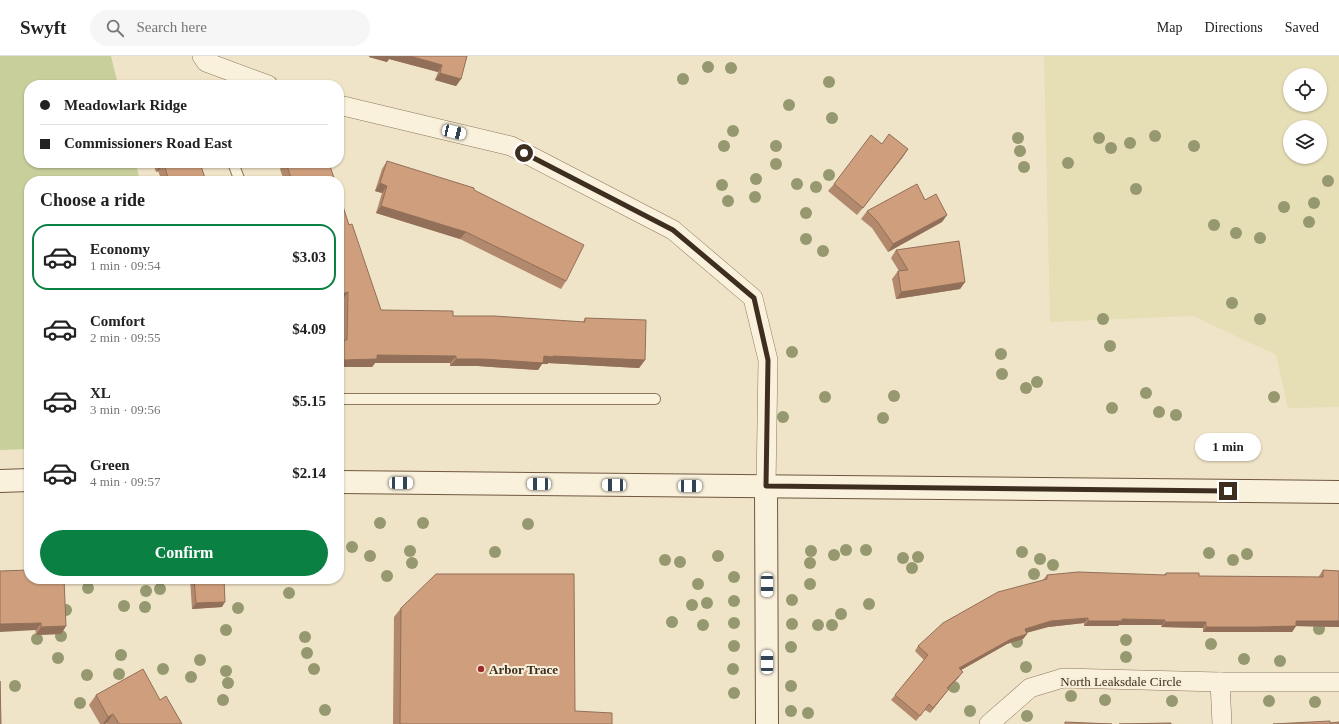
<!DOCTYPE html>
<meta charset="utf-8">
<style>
:root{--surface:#fff;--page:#f6f6f6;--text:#222;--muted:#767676;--line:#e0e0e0;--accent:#0b8043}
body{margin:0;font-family:"Times New Roman",serif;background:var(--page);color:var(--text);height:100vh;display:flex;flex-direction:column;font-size:15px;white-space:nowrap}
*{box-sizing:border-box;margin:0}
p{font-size:13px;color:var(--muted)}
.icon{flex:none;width:22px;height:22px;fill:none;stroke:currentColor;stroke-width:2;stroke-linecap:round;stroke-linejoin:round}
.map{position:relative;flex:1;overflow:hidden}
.panel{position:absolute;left:24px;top:120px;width:320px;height:408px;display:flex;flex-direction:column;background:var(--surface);border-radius:16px;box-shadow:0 1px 3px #0004}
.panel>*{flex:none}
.guide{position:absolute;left:24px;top:24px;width:320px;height:88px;border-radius:16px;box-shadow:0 1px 3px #0004;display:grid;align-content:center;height:88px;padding:0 16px;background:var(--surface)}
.controls{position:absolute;left:1283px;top:12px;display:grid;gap:8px}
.controls a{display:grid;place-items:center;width:44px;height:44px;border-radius:50%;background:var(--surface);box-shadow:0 1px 3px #0004;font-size:20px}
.end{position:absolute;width:18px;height:18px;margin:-9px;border:5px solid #3d2e20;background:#fff;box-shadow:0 0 0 2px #fff}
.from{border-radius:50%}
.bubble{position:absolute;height:28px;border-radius:14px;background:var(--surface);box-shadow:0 1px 3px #0004;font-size:13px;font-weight:800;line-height:28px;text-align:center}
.car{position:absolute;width:12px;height:24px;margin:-12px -6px;border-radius:5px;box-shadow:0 0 3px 1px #0007;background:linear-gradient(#fff 24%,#345 0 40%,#fff 0 76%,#345 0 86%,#fff 0)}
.guide b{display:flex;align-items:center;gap:14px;height:38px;font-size:15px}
.guide b+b{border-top:1px solid var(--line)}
.guide i{width:10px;height:10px;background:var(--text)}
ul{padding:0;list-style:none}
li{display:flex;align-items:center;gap:12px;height:66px;margin:0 8px 6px;padding:0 8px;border:2px solid transparent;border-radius:16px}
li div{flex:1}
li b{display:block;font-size:15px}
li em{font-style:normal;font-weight:800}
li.current{border-color:var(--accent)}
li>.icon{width:36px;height:36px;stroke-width:1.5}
h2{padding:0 16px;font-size:18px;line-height:48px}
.primary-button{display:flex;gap:8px;margin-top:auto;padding:8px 16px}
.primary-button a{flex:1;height:46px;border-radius:24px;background:var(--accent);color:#fff;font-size:16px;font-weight:800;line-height:46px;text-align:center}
header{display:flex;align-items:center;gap:24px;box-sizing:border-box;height:56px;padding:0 20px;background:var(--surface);border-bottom:1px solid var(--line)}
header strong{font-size:19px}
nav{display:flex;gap:22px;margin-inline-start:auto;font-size:14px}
.search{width:280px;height:36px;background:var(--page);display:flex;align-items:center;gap:10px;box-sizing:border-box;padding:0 14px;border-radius:22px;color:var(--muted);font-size:15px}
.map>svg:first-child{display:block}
</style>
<header>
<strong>Swyft</strong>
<div class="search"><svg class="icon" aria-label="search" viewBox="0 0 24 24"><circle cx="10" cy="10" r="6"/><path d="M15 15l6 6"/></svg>Search here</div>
<nav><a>Map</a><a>Directions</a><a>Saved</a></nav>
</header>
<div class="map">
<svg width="1339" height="668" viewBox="0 0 1339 668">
<rect width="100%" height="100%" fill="#f0e4c8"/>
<path fill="#e6deb5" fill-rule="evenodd" d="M1044,0H1339V351L1288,352L1276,299L1193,260L1050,266ZM1290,19H1320V49H1290ZM1290,71H1320V101H1290Z"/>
<polygon fill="#c9cf9b" points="0,0 111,0 118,29 29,29 29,107 136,107 140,125 29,125 29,393 0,394"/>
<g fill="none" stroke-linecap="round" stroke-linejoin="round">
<defs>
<g id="lane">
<polyline points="231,29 235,17"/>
<polyline points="233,107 240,125"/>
<polyline points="339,343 655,343"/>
</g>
<g id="street">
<polyline points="202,0 206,6 268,29"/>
<polyline points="339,49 511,90 673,174 753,242 768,304 766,430"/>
<polyline points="1220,626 1222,668"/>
<polyline points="989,668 1030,632 1063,622 1220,626 1339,626"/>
</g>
<g id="secondary">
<polyline points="0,425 29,424"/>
<polyline points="339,426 1339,436"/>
<polyline points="766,430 767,668"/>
</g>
</defs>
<use href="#lane" stroke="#8d765c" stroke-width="12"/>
<use href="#street" stroke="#8d765c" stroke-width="20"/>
<use href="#secondary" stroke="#6f573f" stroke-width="24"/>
<use href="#lane" stroke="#faf1dc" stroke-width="10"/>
<use href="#street" stroke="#faf1dc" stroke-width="19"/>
<use href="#secondary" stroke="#faf1dc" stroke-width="22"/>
</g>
<g fill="#96986f">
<circle cx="708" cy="11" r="6"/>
<circle cx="731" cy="12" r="6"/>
<circle cx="683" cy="23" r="6"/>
<circle cx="829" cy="26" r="6"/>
<circle cx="789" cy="49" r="6"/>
<circle cx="832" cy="62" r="6"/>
<circle cx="733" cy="75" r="6"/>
<circle cx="1155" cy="80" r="6"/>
<circle cx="1018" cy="82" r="6"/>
<circle cx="1099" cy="82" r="6"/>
<circle cx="1130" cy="87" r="6"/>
<circle cx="724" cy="90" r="6"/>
<circle cx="776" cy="90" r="6"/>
<circle cx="1194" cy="90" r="6"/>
<circle cx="1111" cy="92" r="6"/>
<circle cx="1020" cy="95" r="6"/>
<circle cx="1068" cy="107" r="6"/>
<circle cx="776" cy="108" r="6"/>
<circle cx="1024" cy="111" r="6"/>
<circle cx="829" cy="119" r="6"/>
<circle cx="756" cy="123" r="6"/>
<circle cx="1328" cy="125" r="6"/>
<circle cx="797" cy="128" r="6"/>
<circle cx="722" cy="129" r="6"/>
<circle cx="816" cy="131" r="6"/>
<circle cx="1136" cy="133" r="6"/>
<circle cx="755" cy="141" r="6"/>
<circle cx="728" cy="145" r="6"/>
<circle cx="1314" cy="147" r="6"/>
<circle cx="1284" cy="151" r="6"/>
<circle cx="806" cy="157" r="6"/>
<circle cx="1309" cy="166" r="6"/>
<circle cx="1214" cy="169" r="6"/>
<circle cx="1236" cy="177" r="6"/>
<circle cx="1260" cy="182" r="6"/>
<circle cx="806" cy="183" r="6"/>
<circle cx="823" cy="195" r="6"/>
<circle cx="1232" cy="247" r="6"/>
<circle cx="1103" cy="263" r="6"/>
<circle cx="1260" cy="263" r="6"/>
<circle cx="1110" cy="290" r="6"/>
<circle cx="792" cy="296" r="6"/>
<circle cx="1001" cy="298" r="6"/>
<circle cx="1002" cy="318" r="6"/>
<circle cx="1037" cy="326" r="6"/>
<circle cx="1026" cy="332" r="6"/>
<circle cx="1146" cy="337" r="6"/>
<circle cx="894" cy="340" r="6"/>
<circle cx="825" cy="341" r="6"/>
<circle cx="1274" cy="341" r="6"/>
<circle cx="1112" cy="352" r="6"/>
<circle cx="1159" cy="356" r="6"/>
<circle cx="1176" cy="359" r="6"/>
<circle cx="783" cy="361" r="6"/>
<circle cx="883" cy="362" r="6"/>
<circle cx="380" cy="467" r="6"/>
<circle cx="423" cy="467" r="6"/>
<circle cx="528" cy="468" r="6"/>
<circle cx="352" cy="491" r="6"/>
<circle cx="846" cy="494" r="6"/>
<circle cx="866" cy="494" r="6"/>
<circle cx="410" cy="495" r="6"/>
<circle cx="811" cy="495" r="6"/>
<circle cx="495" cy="496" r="6"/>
<circle cx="1022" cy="496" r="6"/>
<circle cx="1209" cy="497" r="6"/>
<circle cx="1247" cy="498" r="6"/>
<circle cx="834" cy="499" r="6"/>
<circle cx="370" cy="500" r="6"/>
<circle cx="718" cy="500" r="6"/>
<circle cx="918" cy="501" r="6"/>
<circle cx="903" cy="502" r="6"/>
<circle cx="1040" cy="503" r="6"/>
<circle cx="665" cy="504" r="6"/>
<circle cx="1233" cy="504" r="6"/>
<circle cx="680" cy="506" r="6"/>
<circle cx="412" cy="507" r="6"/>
<circle cx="810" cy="507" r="6"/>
<circle cx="1053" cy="509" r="6"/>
<circle cx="912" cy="512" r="6"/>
<circle cx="1034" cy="518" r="6"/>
<circle cx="387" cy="520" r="6"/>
<circle cx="734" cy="521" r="6"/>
<circle cx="698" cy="528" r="6"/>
<circle cx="810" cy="528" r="6"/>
<circle cx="88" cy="532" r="6"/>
<circle cx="160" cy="533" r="6"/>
<circle cx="146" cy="535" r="6"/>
<circle cx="289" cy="537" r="6"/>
<circle cx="792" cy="544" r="6"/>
<circle cx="734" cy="545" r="6"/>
<circle cx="707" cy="547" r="6"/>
<circle cx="869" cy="548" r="6"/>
<circle cx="692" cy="549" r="6"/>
<circle cx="124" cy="550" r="6"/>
<circle cx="145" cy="551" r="6"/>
<circle cx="238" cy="552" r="6"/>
<circle cx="66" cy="554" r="6"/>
<circle cx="841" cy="558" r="6"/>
<circle cx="672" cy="566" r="6"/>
<circle cx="734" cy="567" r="6"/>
<circle cx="792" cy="568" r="6"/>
<circle cx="703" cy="569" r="6"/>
<circle cx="818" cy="569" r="6"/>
<circle cx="832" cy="569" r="6"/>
<circle cx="1319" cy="573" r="6"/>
<circle cx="226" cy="574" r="6"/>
<circle cx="61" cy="580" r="6"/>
<circle cx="305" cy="581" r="6"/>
<circle cx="37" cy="583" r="6"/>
<circle cx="1126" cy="584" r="6"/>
<circle cx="1017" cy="586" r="6"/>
<circle cx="1211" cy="588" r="6"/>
<circle cx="734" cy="590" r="6"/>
<circle cx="791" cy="591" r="6"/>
<circle cx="307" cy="597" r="6"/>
<circle cx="121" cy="599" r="6"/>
<circle cx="1126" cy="601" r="6"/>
<circle cx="58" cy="602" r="6"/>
<circle cx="1244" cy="603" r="6"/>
<circle cx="200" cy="604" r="6"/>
<circle cx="1280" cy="605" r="6"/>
<circle cx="1026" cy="611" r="6"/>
<circle cx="163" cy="613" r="6"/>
<circle cx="314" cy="613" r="6"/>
<circle cx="733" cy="613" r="6"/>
<circle cx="226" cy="615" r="6"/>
<circle cx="119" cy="618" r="6"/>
<circle cx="87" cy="619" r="6"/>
<circle cx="191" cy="621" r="6"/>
<circle cx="228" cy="627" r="6"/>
<circle cx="15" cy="630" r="6"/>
<circle cx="791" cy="630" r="6"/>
<circle cx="954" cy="631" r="6"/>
<circle cx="734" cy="637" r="6"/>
<circle cx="1071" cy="640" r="6"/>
<circle cx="223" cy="644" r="6"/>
<circle cx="1105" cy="644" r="6"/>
<circle cx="1172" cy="645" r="6"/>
<circle cx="1269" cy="645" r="6"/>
<circle cx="1315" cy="646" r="6"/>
<circle cx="80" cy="647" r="6"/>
<circle cx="325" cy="654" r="6"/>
<circle cx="791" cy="655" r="6"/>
<circle cx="970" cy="655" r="6"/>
<circle cx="808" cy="657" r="6"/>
<circle cx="1027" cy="660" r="6"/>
</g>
<g fill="#b2896c">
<polygon points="369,0 467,0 461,23 456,30 435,24 438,16 389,3 387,6 369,1"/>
<polygon points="882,88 908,93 857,159 828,135 834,128"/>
<polygon points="387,105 474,134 566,225 561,233 460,183 376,157 382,137 375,135 382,113"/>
<polygon points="153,107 200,107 206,125 162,125 158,115 156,116"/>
<polygon points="284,107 329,107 335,125 284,125 280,113"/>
<polygon points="925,144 947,159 942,166 888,196 872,172 861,163 867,155"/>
<polygon points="349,169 381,254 453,260 583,266 585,262 645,304 639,312 548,307 548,308 542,308 538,314 478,310 450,310 450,307 375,307 372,311 339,311 339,291 342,286 343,243"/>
<polygon points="896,194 965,226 960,233 896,243 892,223 898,215 899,215 891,202"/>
<polygon points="1323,514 1339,515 1339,571 1296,570 1292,576 1203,576 1203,572 1161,571 1162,569 1119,569 1118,570 1084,570 1084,567 1048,571 1026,577 1027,578 1023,583 1007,588 961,614 959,621 948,633 945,638 930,657 925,654 916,665 891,644 924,604 915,595 918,590 1043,524 1047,519 1164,519 1166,517 1199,520 1319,521 1319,520"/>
<polygon points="29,523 66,570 61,578 36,579"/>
<polygon points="190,523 224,523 222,551 192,553"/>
<polygon points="401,552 575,655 612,668 393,668 394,561"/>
<polygon points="96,639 160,644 182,668 107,668 107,667 105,668 100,668 89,649"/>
</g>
<g fill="#916f58">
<polygon points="369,0 410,0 442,9 438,16 389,3 387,6 369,1"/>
<polygon points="440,17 461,23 456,30 435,24"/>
<polygon points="908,93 903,101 857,159 863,152"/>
<polygon points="161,108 164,108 158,115 156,116"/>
<polygon points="380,127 387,130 382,137 375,135"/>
<polygon points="381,150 466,176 460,183 376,157"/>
<polygon points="947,159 942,166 888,196 893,188"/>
<polygon points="965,226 960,233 896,243 901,236"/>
<polygon points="348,236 343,243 339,244 339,239"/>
<polygon points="377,299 456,300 450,307 375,307 372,311 339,311 339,310 344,304"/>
<polygon points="544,300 553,300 645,304 639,312 548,307 548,308 542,308 538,314 478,310 450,310 456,303"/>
<polygon points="225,546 222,551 192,553 196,547"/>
<polygon points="1088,562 1084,567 1048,571 1022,578 1025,573 1051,565"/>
<polygon points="1122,563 1165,564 1162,569 1119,569 1118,570 1084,570 1088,565"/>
<polygon points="1296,565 1339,565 1339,571 1293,570"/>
<polygon points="1165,566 1206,566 1203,572 1161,571"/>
<polygon points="41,567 36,574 0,576 0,568"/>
<polygon points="66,570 61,578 36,579 41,571"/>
<polygon points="1296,570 1292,576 1203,576 1206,571"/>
<polygon points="1027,578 1023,583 1007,588 956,617 959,612 1011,583"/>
<polygon points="963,616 959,621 943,637 947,632"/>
<polygon points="949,633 945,638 930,657 933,652"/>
<polygon points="113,658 107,667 105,668 103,668 108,661"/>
</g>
<g fill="#cf9f7d" stroke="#916f58">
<polygon points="410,0 467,0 461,23 440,17 442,9"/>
<polygon points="889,78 908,93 863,152 834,128 871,79 882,88"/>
<polygon points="387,105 474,132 474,134 584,189 566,225 466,176 381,150 387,130 380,127"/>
<polygon points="161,107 200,107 206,125 169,125 164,108 161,108"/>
<polygon points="286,107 329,107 335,125 292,125"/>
<polygon points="917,128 925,144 936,138 947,159 893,188 877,165 867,155"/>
<polygon points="339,138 349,169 352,168 381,254 453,255 453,260 494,260 585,266 585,262 646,264 645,304 553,300 553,301 544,300 543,307 483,303 456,303 456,300 377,299 377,303 344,304 344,284 347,284 348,236 339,239"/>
<polygon points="959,185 965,226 901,236 898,215 908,214 896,194"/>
<polygon points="29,514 29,523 64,523 66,570 41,571 41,567 0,568 0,515"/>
<polygon points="1323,514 1339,515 1339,565 1296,565 1296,570 1258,571 1206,571 1206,566 1165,566 1165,564 1122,563 1122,565 1088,565 1088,562 1051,565 1025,573 1027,578 1011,583 959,612 963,616 947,632 949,633 933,652 929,648 920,660 895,639 928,599 918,590 943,567 998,536 1047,523 1047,519 1078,516 1166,519 1166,517 1199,517 1199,520 1323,521"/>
<polygon points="436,518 574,518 575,655 612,657 612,668 400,668 401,552"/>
<polygon points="194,523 224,523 225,546 196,547"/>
<polygon points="143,613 160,644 166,640 182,668 119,668 113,658 108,661 96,639"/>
<polygon points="0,625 1,668 0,668"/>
<polygon points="1330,665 1330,667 1339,666 1339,668 1273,668"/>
<polygon points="1065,666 1112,668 1065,668"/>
<polygon points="1171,667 1171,668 1119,668"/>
</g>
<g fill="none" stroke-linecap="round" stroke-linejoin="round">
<polyline stroke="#3d2e20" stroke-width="5" points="524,97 673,174 754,242 768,304 766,430 1228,435"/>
</g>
<circle fill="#9e2a2b" stroke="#f7eed8" stroke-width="1.5" cx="481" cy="613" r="4"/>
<g text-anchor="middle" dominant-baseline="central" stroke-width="4" stroke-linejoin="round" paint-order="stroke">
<g font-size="13" font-weight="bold" fill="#3d2e20" stroke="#f7eed8" text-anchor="start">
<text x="489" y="613">Arbor Trace</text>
</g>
<g font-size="13" fill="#3d2e20" stroke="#f7eed8">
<text x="1121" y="625">North Leaksdale Circle</text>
</g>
</g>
</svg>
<div class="controls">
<a><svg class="icon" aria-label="locate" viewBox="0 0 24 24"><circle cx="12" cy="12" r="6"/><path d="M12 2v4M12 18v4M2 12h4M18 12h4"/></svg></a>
<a><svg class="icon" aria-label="layers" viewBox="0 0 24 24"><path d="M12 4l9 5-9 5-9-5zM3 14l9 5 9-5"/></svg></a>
</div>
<i class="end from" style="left:524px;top:97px"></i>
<i class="end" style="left:1228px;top:435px"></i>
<div class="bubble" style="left:1195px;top:377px;width:66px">1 min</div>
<i class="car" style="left:454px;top:76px;rotate:103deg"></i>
<i class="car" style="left:401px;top:427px;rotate:90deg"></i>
<i class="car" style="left:539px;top:428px;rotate:271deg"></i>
<i class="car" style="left:614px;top:429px;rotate:271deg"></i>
<i class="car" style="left:690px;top:430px;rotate:90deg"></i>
<i class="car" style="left:767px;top:529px;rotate:180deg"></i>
<i class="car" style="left:767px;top:606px;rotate:0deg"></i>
<div class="guide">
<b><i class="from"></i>Meadowlark Ridge</b>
<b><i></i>Commissioners Road East</b>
</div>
<section class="panel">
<h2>Choose a ride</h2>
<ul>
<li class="current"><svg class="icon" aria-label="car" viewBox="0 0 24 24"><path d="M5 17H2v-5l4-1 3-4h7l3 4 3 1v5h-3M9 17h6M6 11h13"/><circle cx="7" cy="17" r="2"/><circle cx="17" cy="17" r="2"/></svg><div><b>Economy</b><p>1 min · 09:54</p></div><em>$3.03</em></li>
<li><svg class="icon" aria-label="car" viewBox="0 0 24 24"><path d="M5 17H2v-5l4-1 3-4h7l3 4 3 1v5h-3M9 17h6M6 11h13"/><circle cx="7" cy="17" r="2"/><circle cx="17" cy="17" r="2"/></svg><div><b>Comfort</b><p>2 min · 09:55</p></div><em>$4.09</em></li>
<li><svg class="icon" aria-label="car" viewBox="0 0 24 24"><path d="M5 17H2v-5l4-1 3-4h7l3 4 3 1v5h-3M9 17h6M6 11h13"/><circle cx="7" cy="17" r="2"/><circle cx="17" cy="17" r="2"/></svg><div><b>XL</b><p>3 min · 09:56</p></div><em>$5.15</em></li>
<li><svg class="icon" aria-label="car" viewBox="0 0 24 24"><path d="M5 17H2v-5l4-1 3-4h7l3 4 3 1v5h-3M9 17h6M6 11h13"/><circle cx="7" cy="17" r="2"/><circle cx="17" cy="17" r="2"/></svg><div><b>Green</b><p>4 min · 09:57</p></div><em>$2.14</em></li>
</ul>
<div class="primary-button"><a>Confirm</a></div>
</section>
</div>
